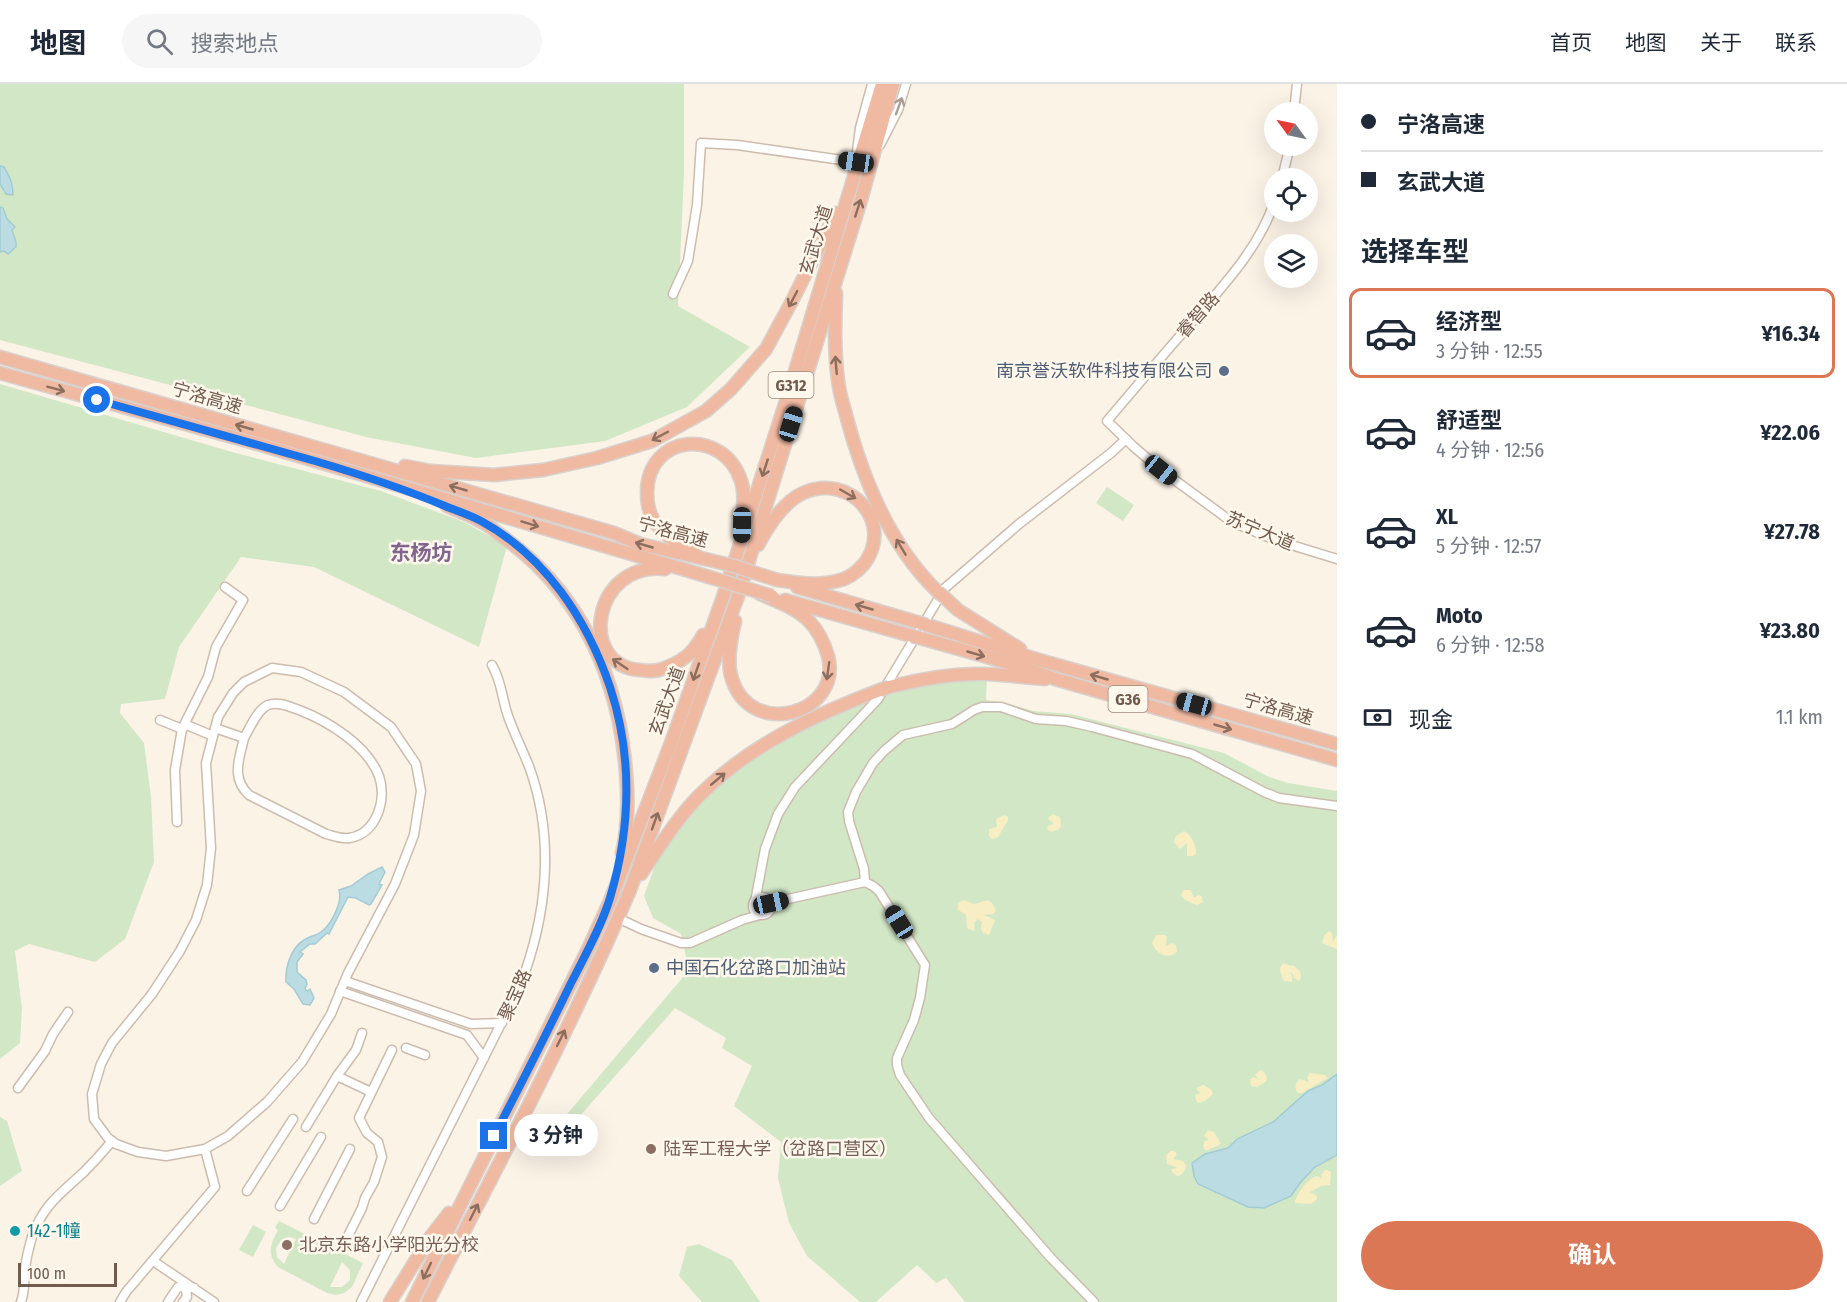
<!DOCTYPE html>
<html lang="zh">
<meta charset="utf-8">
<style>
:root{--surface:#fff;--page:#f6f6f7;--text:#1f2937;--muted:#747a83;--line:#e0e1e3;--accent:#db7755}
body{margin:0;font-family:"Fira Sans Condensed","Noto Sans SC",sans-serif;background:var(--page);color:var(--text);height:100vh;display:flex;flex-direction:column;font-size:22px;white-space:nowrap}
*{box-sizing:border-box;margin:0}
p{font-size:20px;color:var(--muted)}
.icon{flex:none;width:33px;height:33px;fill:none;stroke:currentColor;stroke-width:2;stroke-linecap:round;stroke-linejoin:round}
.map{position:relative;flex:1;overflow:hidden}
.details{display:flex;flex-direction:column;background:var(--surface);width:510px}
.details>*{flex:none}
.guide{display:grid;align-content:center;height:132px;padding:0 24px;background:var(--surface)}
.needle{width:39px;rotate:303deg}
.fabs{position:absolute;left:1264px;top:18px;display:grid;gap:12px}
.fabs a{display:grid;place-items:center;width:54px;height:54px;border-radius:50%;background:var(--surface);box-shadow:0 6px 24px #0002;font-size:30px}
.scale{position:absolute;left:18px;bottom:15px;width:99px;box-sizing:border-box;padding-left:6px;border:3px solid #725b4d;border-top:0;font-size:16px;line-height:21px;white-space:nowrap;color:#725b4d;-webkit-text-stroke:4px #fef7ec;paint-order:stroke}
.end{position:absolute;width:27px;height:27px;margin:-14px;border:8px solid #1a73e8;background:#fff;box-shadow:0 0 0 3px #fff}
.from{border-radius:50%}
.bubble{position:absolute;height:42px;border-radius:21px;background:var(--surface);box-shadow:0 6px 24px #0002;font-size:20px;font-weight:700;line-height:42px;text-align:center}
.car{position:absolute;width:18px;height:36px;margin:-18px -9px;border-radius:8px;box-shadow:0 0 4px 2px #0007;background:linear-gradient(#222 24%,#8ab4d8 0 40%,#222 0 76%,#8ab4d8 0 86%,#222 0)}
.guide b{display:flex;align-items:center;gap:21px;height:57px;font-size:22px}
.guide b+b{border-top:2px solid var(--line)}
.guide i{width:15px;height:15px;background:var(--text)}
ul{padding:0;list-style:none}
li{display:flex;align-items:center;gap:18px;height:90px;margin:0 12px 9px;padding:0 12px;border:3px solid transparent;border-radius:12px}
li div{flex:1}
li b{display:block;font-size:22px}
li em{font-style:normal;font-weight:700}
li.current{border-color:var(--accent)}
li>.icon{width:54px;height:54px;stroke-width:1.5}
h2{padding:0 24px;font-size:27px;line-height:72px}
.pay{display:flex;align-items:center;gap:15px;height:66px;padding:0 24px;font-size:22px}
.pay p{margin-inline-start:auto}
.cta{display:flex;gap:12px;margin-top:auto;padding:12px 24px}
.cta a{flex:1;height:69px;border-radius:36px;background:var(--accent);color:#fff;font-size:24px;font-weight:700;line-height:69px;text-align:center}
header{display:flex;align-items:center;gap:36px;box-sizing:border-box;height:84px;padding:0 30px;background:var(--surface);border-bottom:2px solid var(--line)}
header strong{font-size:28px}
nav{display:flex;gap:33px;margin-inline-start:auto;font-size:21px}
.search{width:420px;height:54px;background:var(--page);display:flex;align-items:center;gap:15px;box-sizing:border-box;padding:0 21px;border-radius:33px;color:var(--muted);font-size:22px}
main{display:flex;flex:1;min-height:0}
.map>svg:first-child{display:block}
</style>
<header>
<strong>地图</strong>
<div class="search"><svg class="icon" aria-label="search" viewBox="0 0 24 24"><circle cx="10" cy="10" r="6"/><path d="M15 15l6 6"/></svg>搜索地点</div>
<nav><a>首页</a><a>地图</a><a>关于</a><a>联系</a></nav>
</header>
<main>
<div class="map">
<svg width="1337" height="1218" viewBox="0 0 1337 1218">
<rect width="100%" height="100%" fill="#fbf3e6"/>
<g fill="#d2e7c6" fill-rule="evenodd">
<polygon points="0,0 684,0 684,90 678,222 750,263 687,323 605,357 476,374 366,353 0,256"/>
<polygon points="0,300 232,368 381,407 464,438 507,462 479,563 314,483 241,473 179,563 165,615 121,620 120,629 144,659 151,713 154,778 125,855 95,878 29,860 15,867 22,925 20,959 0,975"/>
<polygon points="1107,403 1134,421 1123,437 1096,419"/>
<polygon points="987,593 986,616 1014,621 1033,627 1071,630 1224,669 1269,693 1288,699 1337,707 1337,1218 965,1218 946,1194 936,1199 917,1181 876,1218 860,1218 807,1172 789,1139 778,1094 781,1058 734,1022 752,982 722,964 726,954 675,924 572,1041 562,1036 695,879 686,873 681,850 653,834 644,812 658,773 692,726 737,686 822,634 897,605"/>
<polygon points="0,1033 7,1037 22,1087 0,1102"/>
<path d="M279,1137L363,1179L352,1203L344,1209L336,1211L327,1209L278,1183C266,1170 271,1159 278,1146L275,1144ZM289,1153L296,1155L284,1180L277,1173L276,1164L282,1155ZM342,1178L350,1186V1196L342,1203H330Z"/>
<polygon points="253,1141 266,1148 253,1173 239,1166"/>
<polygon points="699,1160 732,1176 760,1218 702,1218 679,1192 687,1163"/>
</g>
<g fill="#f8eec4">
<polygon points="1052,730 1060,733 1061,742 1059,745 1052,748 1048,746 1047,743 1054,739 1048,735"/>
<polygon points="1005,731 1008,733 1008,736 998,753 992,755 989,752 989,745 997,743 996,735"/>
<path d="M1184,747C1192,751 1196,761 1196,770L1193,772H1187V759L1180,765L1174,758L1176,752Z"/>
<polygon points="1184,806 1191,806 1194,814 1199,811 1202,813 1203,818 1197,821 1185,816 1181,811"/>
<path d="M964,816L974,820C985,818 991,811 996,827L993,830L984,831L995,836L989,851L983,849L981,845L982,838L978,835L974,839L975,845L973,847L967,844L966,831L957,825L959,818Z"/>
<polygon points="1329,847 1332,849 1333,858 1337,851 1337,865 1322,859 1324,852"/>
<path d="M1156,851H1165L1167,853L1166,862L1172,859L1176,861L1177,867C1170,877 1156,870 1152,859Z"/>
<path d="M1284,879L1290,882L1292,881C1299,885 1304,890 1299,897L1294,894L1293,890L1290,888L1292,892V898L1284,897C1281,891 1277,883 1284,879Z"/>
<polygon points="1260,986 1265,989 1267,995 1264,999 1256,1003 1251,1002 1250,996 1253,993 1259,995 1255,991"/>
<path d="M1310,989L1325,991L1328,994L1302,1009H1298C1294,1004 1295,999 1300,995L1309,998L1307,993Z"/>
<polygon points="1203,1001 1211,1005 1213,1010 1205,1017 1198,1019 1196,1016 1195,1011 1201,1009 1197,1006 1197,1004"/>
<polygon points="1208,1046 1214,1048 1221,1060 1208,1066 1205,1066 1203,1062 1205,1057 1209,1056 1204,1052"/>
<path d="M1171,1067H1174L1177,1070L1173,1075L1183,1077L1186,1081C1185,1087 1183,1091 1177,1092L1172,1088L1171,1085L1178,1084L1167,1080L1166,1071Z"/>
<path d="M1325,1086H1327L1331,1088L1330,1101L1321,1102L1310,1108L1317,1112V1115L1311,1120L1295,1119C1296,1110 1308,1094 1317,1092L1322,1095L1321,1091Z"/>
</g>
<g fill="#bcdce3" stroke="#a3cbd4" stroke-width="1.5">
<path d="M0,82L4,83C10,93 13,100 13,111L6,110L0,100Z"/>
<polygon points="0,123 3,124 7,135 15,143 12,146 16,158 16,163 8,170 4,167 0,168"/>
<path d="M382,783L385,788L379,800L382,801L371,820L369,821L356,814L348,813L329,850L327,849L315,860H310L300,868L303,870L297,878V888L306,896L307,900L305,905L307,907L310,905L314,914L310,921L303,920L294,905L286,898C285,883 291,864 304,856C309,852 316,852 321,848C331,841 343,818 339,806L351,802L368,790Z"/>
<polygon points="1337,990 1337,1071 1315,1083 1300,1099 1291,1112 1264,1124 1248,1123 1198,1100 1194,1092 1192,1079 1205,1070 1228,1064 1237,1055 1273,1038 1308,1007 1322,1001"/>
</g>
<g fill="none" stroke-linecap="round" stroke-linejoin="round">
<defs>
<g id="minor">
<polyline points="1294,28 1297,0"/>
<polyline points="880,61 898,26 906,0"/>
<polyline points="857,67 860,44 872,0"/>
<polyline points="1282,94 1290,62"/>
<path d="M1275,116C1260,163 1223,202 1192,238C1163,271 1135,304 1107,337L1134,363L1161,386L1232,438L1275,456L1337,475"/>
<polyline points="673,210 688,177 697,121 701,59 737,61 856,78"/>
<polygon points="272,584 301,588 344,608 391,643 416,680 421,707 414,751 395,800 348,889 331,930 302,978 267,1018 228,1052 205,1065 166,1072 138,1068 116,1060 108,1054 94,1035 92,1010 101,980 112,959 152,910 180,867 196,836 207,801 211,764 206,679 218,633 233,609 244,598"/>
<polyline points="160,636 182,645 187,641 213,652"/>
<path d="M215,644L244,654C239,676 231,694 249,711L326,750C334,752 341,755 349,754C377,750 387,715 379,692C367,661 328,637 299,626C290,623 278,617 268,621C257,626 250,644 244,654"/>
<polyline points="177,738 175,686 182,645 208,593 216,563 243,516 225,503"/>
<polyline points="865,798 864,785 849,737 848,728 856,708 873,679 884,667 903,651 952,640 974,626 982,623 1001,623 1036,635 1066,637 1092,643 1192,670 1264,708 1279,714 1337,722"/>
<circle cx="762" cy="822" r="9"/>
<polyline points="755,818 765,765 778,730 795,703 878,615 945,504 1019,440 1111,369 1126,355"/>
<polyline points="770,819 865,798 873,802 879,807 925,881 920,914 914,936 897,974 897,981 900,991 929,1034 1050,1173 1094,1218"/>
<polyline points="618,834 641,845 681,859 690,859 742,836 763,830"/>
<polyline points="345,897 471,940 502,939"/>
<polyline points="340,907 467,951 484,974"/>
<polyline points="406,964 425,971"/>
<polyline points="337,992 371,1008"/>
<polyline points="18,1004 45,967 53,950 68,928"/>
<polyline points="306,1043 337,992 356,966 362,949"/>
<polyline points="247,1107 293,1035"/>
<polyline points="280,1122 321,1053"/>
<polyline points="314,1135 350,1065"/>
<polyline points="346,1156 362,1124 365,1114 374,1098 382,1073 378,1058 367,1049 359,1034 392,966"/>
<polyline points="153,1177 214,1218"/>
<path d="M21,1218C25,1207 24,1197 25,1186C26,1175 29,1163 32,1153C43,1121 60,1110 84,1088C94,1078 103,1068 112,1057"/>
<polyline points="120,1218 126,1208 215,1103 205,1065"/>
<polyline points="168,1218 178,1203 194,1204"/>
<polyline points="183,1218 187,1213 186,1205"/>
<path d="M361,1218L520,902C547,832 555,756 530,685C523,666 513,648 507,629C502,613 501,596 492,581"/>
</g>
<g id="highway">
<path d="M836,209C835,238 834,267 838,296C839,308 843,320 846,331C863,396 890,462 938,508"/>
<polyline points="0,273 614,449 640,460 701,474"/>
<polyline points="0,289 247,357 696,489"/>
<polyline points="405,382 431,387 494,391 543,386 597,374 652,357 706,327 731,305 766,265 792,217 836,129"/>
<path d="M447,422C458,427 470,431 480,437C487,440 493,445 499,450C574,502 613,580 624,669C628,702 630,737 622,769"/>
<path d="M758,461C768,442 783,418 803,409C851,388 895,439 864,480C857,488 848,495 837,497C818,502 797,499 777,496"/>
<path d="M695,470C681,460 662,451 653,435C649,428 647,418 647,409C647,349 724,343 741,397C746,410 742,429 742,443"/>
<path d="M665,485C592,477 577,582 640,586C648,587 655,588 662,585C682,578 693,570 703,551"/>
<polyline points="797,503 920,539"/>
<polyline points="944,513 958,526 1020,565"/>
<polyline points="785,516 912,552"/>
<path d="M735,537C731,554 726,578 732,595C751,656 843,630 828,572C824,558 818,546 808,536C796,524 776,517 760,510"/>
<polyline points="927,541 1039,576 1337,660"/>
<polyline points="920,554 1023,583 1055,595 1337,676"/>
<path d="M889,603C920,595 952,589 985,590C1005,590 1025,594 1045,595"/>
<path d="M641,790C660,762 680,729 705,706C754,659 817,630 880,606"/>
<polyline points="390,1218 429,1155 449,1129"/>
<polyline points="412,1218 588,865 610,817 671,659 723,513 786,317 882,0"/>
<path d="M428,1218C497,1082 570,947 630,806L737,515L861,116L893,0"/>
</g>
</defs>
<use href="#minor" stroke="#ccbcad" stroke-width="11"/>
<use href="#highway" stroke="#d8d1cd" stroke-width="15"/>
<use href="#minor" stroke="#fff" stroke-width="8"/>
<use href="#highway" stroke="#f0b9a2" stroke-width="12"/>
<defs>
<g id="highway-bridge">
<polyline points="701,474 734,482 777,496"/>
<polyline points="696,489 772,512"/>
<polyline points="938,508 944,513"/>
<polyline points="920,539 927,541"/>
<polyline points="912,552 920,554"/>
<polyline points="880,606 889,603"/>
</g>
</defs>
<use href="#highway-bridge" stroke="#d8d1cd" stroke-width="15" stroke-linecap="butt"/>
<use href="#highway-bridge" stroke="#f0b9a2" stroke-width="12"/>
</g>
<defs><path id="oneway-shaft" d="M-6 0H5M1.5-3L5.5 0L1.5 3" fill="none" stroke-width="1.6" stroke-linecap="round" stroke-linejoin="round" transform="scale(1.5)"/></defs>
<use stroke="#aa9d94" href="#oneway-shaft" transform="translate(899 22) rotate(-70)"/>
<g stroke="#8b6e5e">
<use href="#oneway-shaft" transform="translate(858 124) rotate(-72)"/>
<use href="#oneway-shaft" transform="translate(793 215) rotate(118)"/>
<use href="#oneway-shaft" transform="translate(836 281) rotate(-95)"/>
<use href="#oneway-shaft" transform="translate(56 305) rotate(15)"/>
<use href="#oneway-shaft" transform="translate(244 343) rotate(-164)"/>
<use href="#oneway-shaft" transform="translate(660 352) rotate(152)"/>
<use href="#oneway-shaft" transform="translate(765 384) rotate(108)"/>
<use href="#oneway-shaft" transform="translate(458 404) rotate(-164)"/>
<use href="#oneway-shaft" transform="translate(848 410) rotate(30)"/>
<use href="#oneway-shaft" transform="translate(530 440) rotate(17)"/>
<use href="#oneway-shaft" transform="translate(644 461) rotate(-164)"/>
<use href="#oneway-shaft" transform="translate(901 463) rotate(-121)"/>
<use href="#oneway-shaft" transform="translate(864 523) rotate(-164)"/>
<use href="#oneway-shaft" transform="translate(976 570) rotate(16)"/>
<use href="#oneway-shaft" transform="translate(620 580) rotate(-146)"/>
<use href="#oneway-shaft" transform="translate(828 587) rotate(98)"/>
<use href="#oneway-shaft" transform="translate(696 588) rotate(109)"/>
<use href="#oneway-shaft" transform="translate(1099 593) rotate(-164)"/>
<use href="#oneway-shaft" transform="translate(1223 643) rotate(16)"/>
<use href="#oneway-shaft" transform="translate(718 695) rotate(-40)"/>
<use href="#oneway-shaft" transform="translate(655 737) rotate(-70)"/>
<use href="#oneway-shaft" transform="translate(561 954) rotate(-64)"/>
<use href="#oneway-shaft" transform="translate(474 1128) rotate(-63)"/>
<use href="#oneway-shaft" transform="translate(427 1187) rotate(116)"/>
</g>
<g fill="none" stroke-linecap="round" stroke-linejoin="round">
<path stroke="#1a73e8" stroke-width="8" d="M97,316C169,336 242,356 315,377C359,390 402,404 445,422C457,427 470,431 481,437C545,472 587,535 610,603C633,673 631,743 610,814C602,841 584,874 571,899C546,951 520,1002 494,1052"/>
</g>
<g fill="#5c6f8a" stroke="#fef7ec" stroke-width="2">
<circle cx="1224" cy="287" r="6"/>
<circle cx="654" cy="884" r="6"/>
</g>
<g fill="#8d6e63" stroke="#fef7ec" stroke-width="2">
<circle cx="651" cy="1065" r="6"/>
<circle cx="287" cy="1161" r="6"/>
</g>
<circle fill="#0f9aa8" stroke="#fef7ec" stroke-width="2" cx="15" cy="1147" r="6"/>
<g text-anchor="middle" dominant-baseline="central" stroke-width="5" stroke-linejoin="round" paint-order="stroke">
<g fill="#fef7ec" stroke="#9c8a7d" stroke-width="1.5">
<rect x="768.5" y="288" width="45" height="26" rx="4.5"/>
<rect x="1108.5" y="602" width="39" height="26" rx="4.5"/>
</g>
<g font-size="16" font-weight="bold" fill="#725b4d">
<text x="791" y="301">G312</text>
<text x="1128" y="615">G36</text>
</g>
<g font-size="18" fill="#725b4d" stroke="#fef7ec">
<text transform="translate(816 156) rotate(-73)">玄武大道</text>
<text transform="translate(1198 231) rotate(-49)">睿智路</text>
<text transform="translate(207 314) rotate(16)">宁洛高速</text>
<text transform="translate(1260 447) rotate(23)">苏宁大道</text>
<text transform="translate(673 448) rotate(15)">宁洛高速</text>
<text transform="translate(667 617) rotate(-70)">玄武大道</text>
<text transform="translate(1278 625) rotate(16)">宁洛高速</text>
<text transform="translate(515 911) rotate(-66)">聚宝路</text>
</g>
<g font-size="18" fill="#4e5e75" stroke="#fef7ec" text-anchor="end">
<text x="1212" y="287">南京誉沃软件科技有限公司</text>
<text x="666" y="884" text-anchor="start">中国石化岔路口加油站</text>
</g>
<g font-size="18" fill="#785e54" stroke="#fef7ec" text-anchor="start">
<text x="663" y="1065">陆军工程大学（岔路口营区）</text>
<text x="299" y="1161">北京东路小学阳光分校</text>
</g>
<g font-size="18" fill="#0d838f" stroke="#fef7ec" text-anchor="start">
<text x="27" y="1147">142-1幢</text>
</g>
<g font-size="21" font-weight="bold" fill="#82658e" stroke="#fef7ec">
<text x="421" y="469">东杨坊</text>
</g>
</g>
</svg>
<div class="fabs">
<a><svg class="needle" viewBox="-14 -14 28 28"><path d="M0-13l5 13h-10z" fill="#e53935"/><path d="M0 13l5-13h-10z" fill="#747a83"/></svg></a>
<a><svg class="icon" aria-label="locate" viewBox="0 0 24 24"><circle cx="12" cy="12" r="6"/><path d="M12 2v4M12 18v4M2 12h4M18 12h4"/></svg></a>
<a><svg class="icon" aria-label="layers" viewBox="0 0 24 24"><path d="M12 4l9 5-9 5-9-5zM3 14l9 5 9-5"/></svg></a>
</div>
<div class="scale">100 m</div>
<i class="end from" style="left:97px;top:316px"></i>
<i class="end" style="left:494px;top:1052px"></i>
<div class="bubble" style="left:514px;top:1030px;width:84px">3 分钟</div>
<i class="car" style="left:856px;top:78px;rotate:278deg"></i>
<i class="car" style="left:791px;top:340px;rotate:17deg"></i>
<i class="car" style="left:1161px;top:386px;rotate:129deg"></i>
<i class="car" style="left:742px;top:441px;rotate:181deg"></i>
<i class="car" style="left:1194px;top:620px;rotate:285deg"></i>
<i class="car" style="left:771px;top:819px;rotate:78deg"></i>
<i class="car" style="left:899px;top:838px;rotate:328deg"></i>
</div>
<section class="details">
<div class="guide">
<b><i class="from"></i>宁洛高速</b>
<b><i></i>玄武大道</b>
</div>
<h2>选择车型</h2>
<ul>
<li class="current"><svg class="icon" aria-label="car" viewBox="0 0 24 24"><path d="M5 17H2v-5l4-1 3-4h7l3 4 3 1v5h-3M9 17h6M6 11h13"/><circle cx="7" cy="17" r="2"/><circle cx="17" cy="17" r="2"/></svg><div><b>经济型</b><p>3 分钟 · 12:55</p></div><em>¥16.34</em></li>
<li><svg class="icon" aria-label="car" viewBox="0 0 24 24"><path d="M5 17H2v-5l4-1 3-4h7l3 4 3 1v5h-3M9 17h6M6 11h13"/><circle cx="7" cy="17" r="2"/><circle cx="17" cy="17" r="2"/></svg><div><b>舒适型</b><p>4 分钟 · 12:56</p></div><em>¥22.06</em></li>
<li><svg class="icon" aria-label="car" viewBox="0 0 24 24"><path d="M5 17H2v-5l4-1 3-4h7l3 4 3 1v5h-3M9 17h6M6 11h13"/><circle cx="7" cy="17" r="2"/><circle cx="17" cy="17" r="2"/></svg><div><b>XL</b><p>5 分钟 · 12:57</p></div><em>¥27.78</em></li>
<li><svg class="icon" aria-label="car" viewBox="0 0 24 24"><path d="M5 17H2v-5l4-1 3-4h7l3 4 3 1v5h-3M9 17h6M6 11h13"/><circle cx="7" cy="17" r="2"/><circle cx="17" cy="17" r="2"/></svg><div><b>Moto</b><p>6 分钟 · 12:58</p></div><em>¥23.80</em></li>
</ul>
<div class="pay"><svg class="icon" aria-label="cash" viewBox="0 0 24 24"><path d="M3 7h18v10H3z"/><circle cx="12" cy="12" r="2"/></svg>现金<p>1.1 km</p></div>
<div class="cta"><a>确认</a></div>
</section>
</main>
